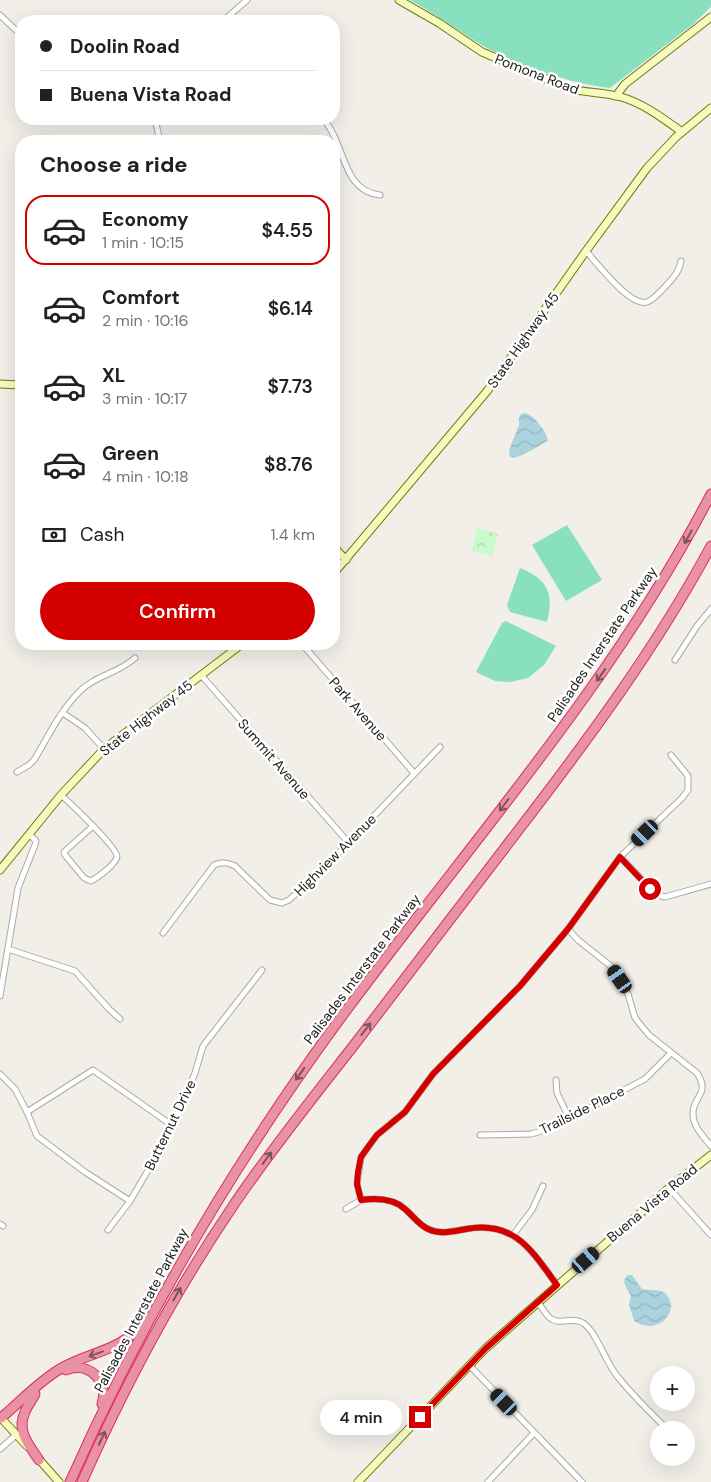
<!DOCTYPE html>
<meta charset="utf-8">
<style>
:root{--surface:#fff;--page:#f6f6f6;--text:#202124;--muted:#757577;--line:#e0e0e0;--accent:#d40000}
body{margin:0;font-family:"DM Sans",sans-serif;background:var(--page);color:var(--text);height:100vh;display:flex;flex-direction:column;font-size:19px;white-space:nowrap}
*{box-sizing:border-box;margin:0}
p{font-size:16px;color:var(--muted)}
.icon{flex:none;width:28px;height:28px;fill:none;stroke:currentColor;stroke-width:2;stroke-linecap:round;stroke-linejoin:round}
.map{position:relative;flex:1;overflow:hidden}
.sheet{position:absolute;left:15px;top:135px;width:325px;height:515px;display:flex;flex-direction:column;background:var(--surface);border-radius:20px;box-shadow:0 5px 20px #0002}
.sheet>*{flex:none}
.hud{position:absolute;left:15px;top:15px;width:325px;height:110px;border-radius:20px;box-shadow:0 5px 20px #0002;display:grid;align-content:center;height:110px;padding:0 25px;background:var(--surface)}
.tools{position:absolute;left:650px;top:1366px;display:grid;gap:10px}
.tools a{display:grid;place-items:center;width:45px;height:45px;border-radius:50%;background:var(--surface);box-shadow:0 5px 20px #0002;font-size:25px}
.end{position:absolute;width:22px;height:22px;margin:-11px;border:6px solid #d40000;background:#fff;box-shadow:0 0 0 2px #fff}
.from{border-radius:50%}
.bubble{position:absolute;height:35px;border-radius:18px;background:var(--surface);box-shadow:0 5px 20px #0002;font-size:16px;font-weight:600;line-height:35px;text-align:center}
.car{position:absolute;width:15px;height:30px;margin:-15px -8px;border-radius:6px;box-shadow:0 0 4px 1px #0007;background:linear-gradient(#222 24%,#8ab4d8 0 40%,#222 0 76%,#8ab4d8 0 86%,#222 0)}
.hud b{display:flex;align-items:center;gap:18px;height:48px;font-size:19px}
.hud b+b{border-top:1px solid var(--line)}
.hud i{width:12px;height:12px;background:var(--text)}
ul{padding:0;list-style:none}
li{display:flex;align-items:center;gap:15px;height:70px;margin:0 10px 8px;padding:0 15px;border:2px solid transparent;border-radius:20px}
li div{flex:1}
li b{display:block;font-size:19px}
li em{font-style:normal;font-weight:600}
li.current{border-color:var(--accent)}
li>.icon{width:45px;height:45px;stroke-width:1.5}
h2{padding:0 25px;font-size:22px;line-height:60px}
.pay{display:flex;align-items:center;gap:12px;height:55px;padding:0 25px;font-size:19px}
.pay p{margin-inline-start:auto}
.cta{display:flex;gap:10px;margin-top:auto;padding:10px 25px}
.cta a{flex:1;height:58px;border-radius:30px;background:var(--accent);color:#fff;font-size:20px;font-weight:600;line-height:58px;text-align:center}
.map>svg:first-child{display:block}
</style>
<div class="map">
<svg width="711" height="1482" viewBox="0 0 711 1482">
<defs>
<pattern id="park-crowns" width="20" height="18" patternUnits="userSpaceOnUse" patternTransform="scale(1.25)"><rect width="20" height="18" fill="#c8facc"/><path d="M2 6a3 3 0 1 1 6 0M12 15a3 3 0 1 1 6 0" fill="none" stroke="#acd6af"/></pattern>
<pattern id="water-waves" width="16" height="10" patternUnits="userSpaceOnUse" patternTransform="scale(1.25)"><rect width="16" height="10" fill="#aad3df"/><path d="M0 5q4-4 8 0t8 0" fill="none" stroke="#92b5bf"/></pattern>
</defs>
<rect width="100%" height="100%" fill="#f2efe9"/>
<polygon fill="url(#park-crowns)" points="477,528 498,534 492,556 472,551"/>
<g fill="#88e0be">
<path d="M410,0H711V7L692,25L610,88C567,83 523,67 485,47C460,32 436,14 410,0Z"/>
<polygon points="567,525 602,580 566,601 532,545"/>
<path d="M520,568C548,579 554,594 547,622L510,612L507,605Z"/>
<polygon points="506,621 556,646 544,665 528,678 511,682 495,681 476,672 502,623"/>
</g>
<g fill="url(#water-waves)">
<path d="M525,413C534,415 546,431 548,440C546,443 518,458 513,458L510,456L509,450L519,425V418L521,414Z"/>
<path d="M628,1275H632L642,1289C648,1291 661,1289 665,1293C682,1310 659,1337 634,1321L629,1304L631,1296C627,1288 620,1281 628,1275Z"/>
</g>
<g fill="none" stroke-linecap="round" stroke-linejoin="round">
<defs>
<g id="street">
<polyline points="0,15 21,35"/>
<polyline points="223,21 247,0"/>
<polyline points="155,119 160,141"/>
<path d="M323,119C346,143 341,191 380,195"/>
<path d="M586,251C597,263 630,307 647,302C653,300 657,295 662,290C670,281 679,274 681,261"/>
<polyline points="302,644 414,773"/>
<polyline points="675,660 697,626 711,609"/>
<polyline points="201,675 348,842"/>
<polyline points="63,713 85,728 104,749"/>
<path d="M17,772L29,765L34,760C48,737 60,711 79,692C94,676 119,673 135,658"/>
<path d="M61,795C70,803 118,848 117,857C116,864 97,878 91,881L84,878L65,855L64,852L93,826"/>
<polyline points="620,857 657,895 665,897 711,884"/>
<path d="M568,929L578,940L612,967L628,994L635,1018L649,1035L697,1073C711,1094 692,1097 693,1114C693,1127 704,1137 711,1146"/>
<path d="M163,933L214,865C222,862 227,862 235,866L270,900L282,903L289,900L324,868L440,747"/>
<polyline points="8,949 75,971 109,1009 120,1019"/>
<polyline points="0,996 18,888 35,845 36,841 29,834"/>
<polyline points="0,1074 15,1089 27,1112 37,1136 85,1172 130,1201"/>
<polyline points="556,1080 557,1093 569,1118"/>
<polyline points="27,1112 93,1070 173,1126"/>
<polyline points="480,1135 531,1134 549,1129 645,1079 671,1053"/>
<polyline points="669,1188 711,1235"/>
<polyline points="346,1209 361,1200"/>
<polyline points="0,1224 3,1226"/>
<polyline points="108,1230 130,1201 160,1150 184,1102 195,1073 203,1046 262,970"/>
<polyline points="513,1235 532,1210 543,1186"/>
<path d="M557,1285C532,1251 514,1220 466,1229C454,1231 441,1235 428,1229C419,1225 413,1216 405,1209C393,1198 376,1198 361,1200L357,1184L361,1157L377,1135L405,1112L433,1074L520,986L568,929L620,857L682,798L688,790V776L671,755"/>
<path d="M538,1303C542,1307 545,1314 550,1318C560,1326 573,1316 583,1323C597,1332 606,1364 618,1377C633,1396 651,1413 668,1430"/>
<polyline points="469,1365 582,1482"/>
<polyline points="0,1449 16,1435"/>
<polyline points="488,1482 534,1433"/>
</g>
<g id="secondary">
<path d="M399,0L439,23L482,52L567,88C585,93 603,92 621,97C643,103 664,119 682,132"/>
<polyline points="616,96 625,84 711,17"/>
<polyline points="0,384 21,385"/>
<polyline points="334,547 346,560"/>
<polyline points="334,573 488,390 586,251 647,168 676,137 711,108"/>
<polyline points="0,870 61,795 104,749 242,644"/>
<polyline points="0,1417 27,1446"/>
<polyline points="36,1456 59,1482"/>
<polyline points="358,1482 486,1348 669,1188 711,1155"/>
</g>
<g id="highway">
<path d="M66,1370C89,1361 109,1381 102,1404"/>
<path d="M35,1394C32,1400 27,1406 25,1412C16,1431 29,1445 39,1460"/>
<path d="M1,1418C20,1402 38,1382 60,1369C92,1350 121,1353 145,1320"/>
<path d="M70,1482C144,1316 237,1158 345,1012C471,842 613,683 711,494"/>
<path d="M82,1482C125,1385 175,1291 235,1203C271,1150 311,1100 351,1049C406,977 461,905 517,832C587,741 656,648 711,546"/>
</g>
</defs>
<use href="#street" stroke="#a9a9a9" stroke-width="7"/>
<use href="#secondary" stroke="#707d05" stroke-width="9"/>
<use href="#highway" stroke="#dc2a67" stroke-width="11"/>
<use href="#street" stroke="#fff" stroke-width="5"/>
<use href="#secondary" stroke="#f7fabf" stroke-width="7"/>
<use href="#highway" stroke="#e892a2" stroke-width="9"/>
</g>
<defs><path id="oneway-shaft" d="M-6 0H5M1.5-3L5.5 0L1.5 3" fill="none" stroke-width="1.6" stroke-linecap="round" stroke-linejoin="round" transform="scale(1.25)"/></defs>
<g stroke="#7b545c">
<use href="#oneway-shaft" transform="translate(688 537) rotate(119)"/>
<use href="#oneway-shaft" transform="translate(601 675) rotate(125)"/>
<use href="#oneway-shaft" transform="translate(504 805) rotate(127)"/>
<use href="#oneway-shaft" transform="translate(366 1029) rotate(-52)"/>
<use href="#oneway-shaft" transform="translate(300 1074) rotate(125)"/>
<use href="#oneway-shaft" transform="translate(267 1158) rotate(-53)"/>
<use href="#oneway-shaft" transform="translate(177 1294) rotate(-60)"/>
<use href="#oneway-shaft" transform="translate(96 1354) rotate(160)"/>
<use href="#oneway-shaft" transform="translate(102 1438) rotate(-65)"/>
</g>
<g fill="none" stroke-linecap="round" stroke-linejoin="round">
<path stroke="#d40000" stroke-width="6" d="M420,1417L486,1348L557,1285C532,1251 515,1220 466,1229C454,1231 440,1235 428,1229C419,1225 413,1216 405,1209C393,1198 376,1198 361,1200L357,1184L358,1172L361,1157L368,1147L377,1135L405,1112L433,1074L520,986L568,929L620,857L650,889"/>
</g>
<g text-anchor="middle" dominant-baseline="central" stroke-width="5" stroke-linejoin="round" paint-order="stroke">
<g font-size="14" fill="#222" stroke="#fff">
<text transform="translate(537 74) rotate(21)">Pomona Road</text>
<text transform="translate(523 340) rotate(-55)">State Highway 45</text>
<text transform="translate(602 644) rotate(-56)">Palisades Interstate Parkway</text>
<text transform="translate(358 709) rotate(49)">Park Avenue</text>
<text transform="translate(146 718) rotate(-38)">State Highway 45</text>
<text transform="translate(274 759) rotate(49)">Summit Avenue</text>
<text transform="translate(335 855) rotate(-45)">Highview Avenue</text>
<text transform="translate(362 969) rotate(-53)">Palisades Interstate Parkway</text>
<text transform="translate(582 1110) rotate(-26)">Trailside Place</text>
<text transform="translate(170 1125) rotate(-64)">Butternut Drive</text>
<text transform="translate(652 1203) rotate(-40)">Buena Vista Road</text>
<text transform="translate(141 1310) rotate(-62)">Palisades Interstate Parkway</text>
</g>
</g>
</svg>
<div class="tools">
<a>+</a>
<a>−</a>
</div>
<i class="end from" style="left:650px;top:889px"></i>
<i class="end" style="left:420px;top:1417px"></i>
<div class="bubble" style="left:320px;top:1400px;width:82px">4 min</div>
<i class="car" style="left:645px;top:833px;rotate:226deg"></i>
<i class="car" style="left:620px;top:979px;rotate:325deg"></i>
<i class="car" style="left:586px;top:1260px;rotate:49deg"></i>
<i class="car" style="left:504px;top:1402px;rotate:316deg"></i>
<div class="hud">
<b><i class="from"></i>Doolin Road</b>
<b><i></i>Buena Vista Road</b>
</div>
<section class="sheet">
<h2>Choose a ride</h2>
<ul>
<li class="current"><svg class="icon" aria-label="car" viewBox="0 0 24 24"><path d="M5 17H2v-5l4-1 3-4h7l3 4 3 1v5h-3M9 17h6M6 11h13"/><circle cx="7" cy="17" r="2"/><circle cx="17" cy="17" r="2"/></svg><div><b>Economy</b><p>1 min · 10:15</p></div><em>$4.55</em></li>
<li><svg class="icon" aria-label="car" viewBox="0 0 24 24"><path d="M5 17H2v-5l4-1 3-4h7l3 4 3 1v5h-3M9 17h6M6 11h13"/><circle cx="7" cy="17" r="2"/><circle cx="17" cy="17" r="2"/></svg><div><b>Comfort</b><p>2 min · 10:16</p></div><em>$6.14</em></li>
<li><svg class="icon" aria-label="car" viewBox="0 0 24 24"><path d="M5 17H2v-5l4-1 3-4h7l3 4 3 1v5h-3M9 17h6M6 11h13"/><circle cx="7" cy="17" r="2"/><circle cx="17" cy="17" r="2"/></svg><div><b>XL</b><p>3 min · 10:17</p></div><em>$7.73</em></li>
<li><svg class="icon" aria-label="car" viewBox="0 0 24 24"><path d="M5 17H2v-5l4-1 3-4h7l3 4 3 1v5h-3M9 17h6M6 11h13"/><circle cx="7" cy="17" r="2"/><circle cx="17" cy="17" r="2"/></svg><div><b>Green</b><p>4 min · 10:18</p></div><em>$8.76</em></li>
</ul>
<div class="pay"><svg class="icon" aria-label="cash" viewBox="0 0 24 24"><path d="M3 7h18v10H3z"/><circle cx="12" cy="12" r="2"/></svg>Cash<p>1.4 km</p></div>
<div class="cta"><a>Confirm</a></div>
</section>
</div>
